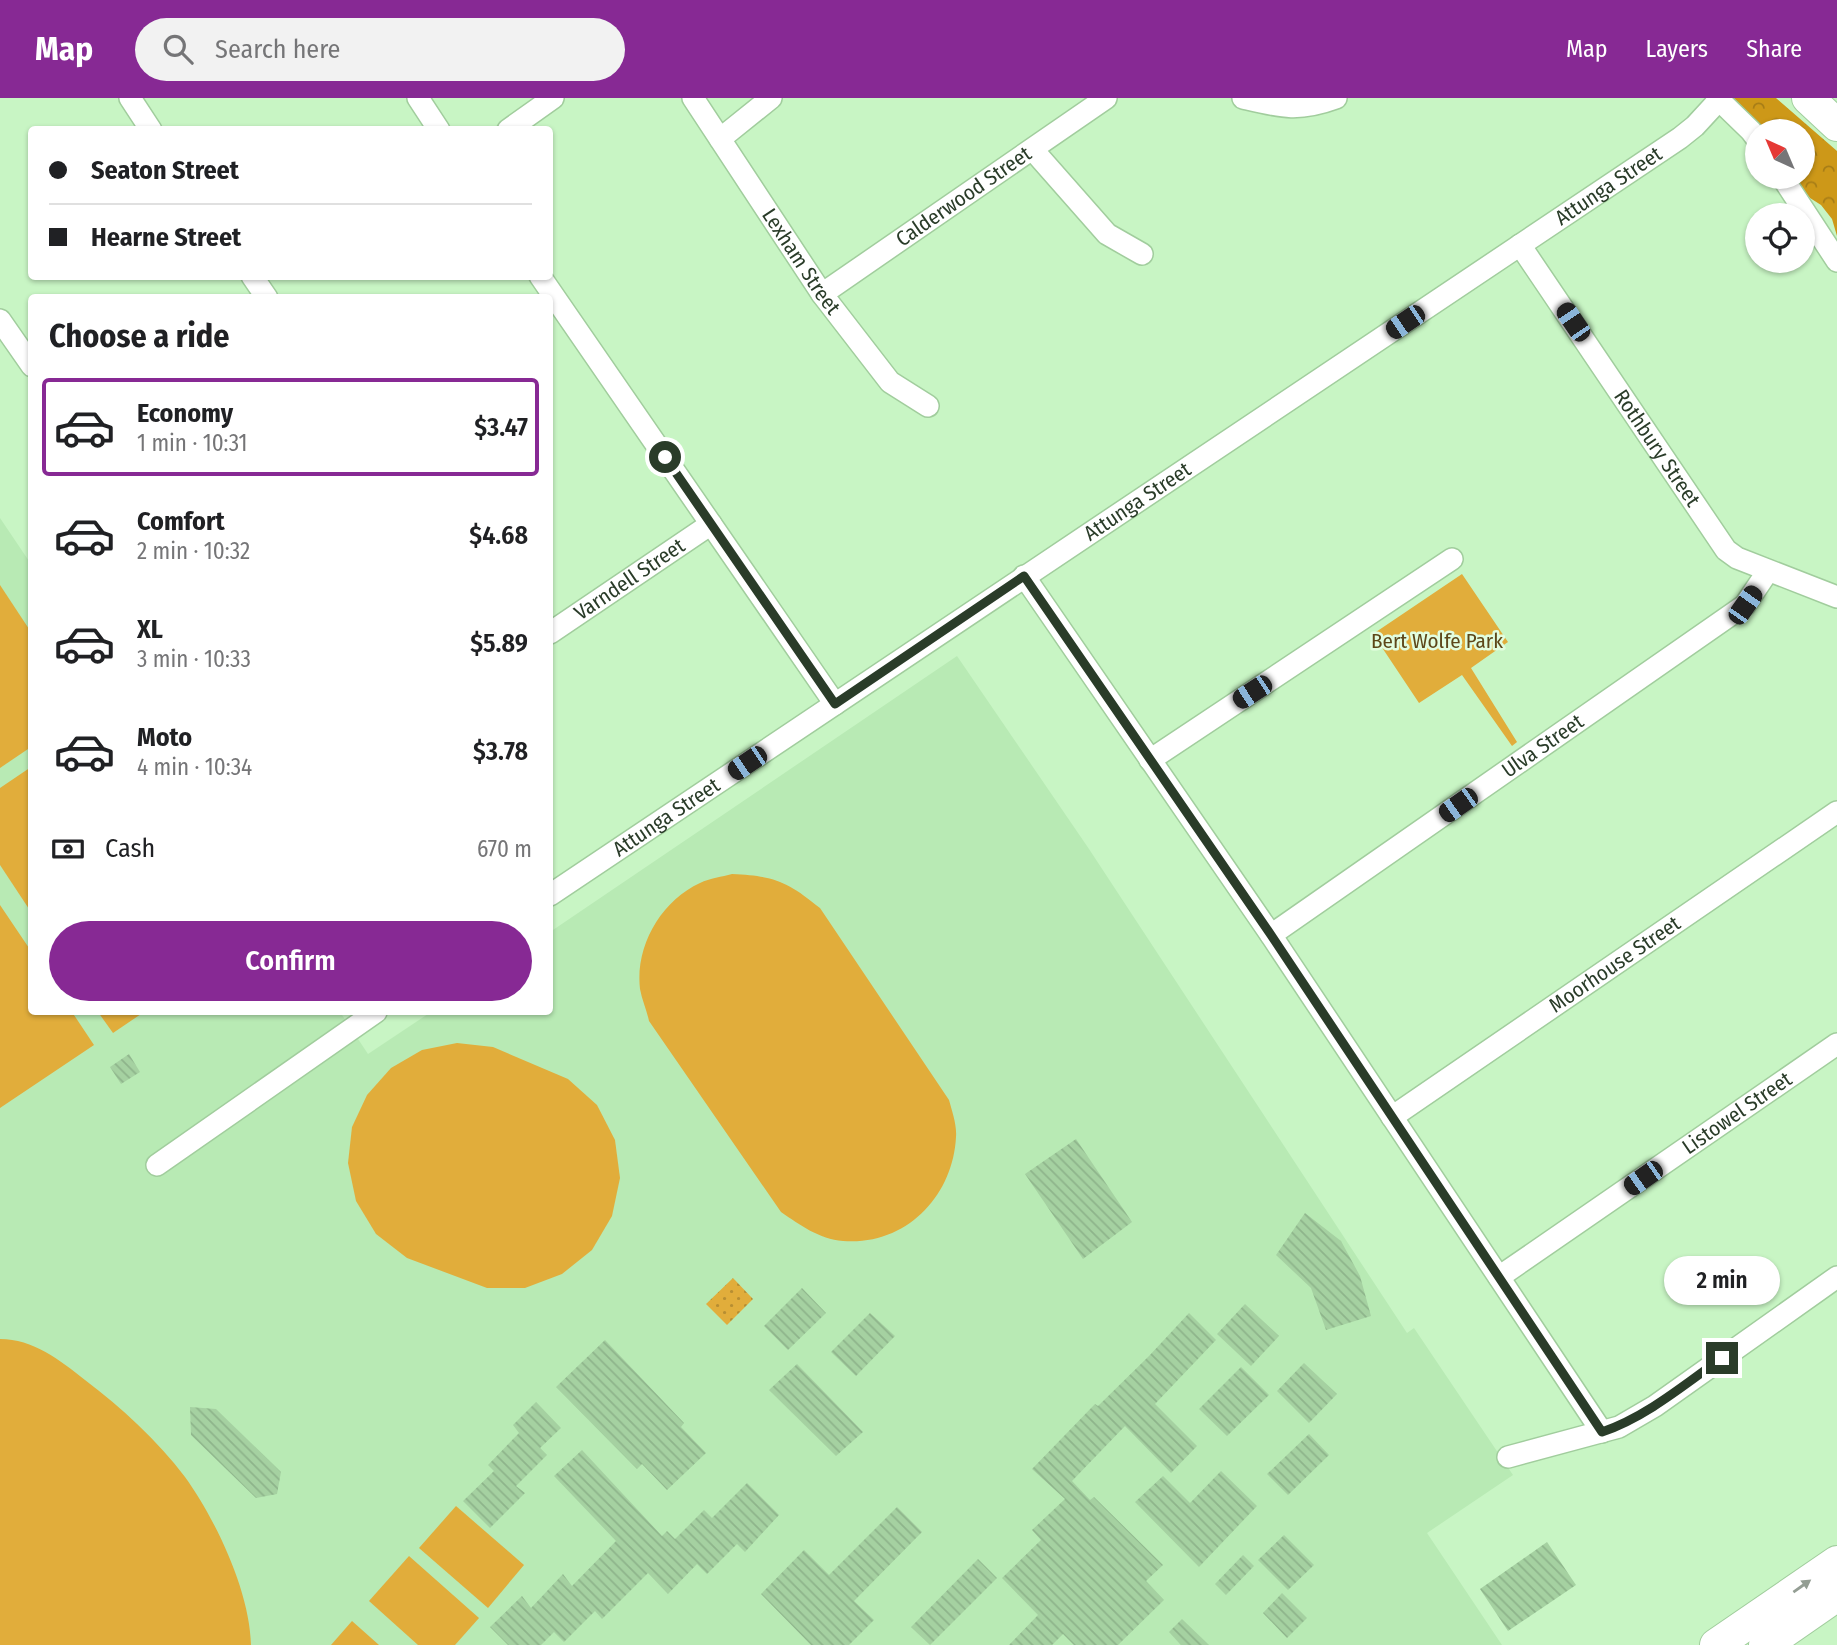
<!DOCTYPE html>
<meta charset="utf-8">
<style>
:root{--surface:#fff;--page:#f2f2f2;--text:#202124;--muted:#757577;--line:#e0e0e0;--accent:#872994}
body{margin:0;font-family:"Fira Sans Condensed",sans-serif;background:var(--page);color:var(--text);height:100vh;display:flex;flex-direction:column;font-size:26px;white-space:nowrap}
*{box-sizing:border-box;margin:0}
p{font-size:23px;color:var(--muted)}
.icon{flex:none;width:38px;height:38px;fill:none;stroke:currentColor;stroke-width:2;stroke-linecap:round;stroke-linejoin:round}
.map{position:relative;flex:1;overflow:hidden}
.side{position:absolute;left:28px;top:196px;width:525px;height:721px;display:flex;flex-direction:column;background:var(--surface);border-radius:7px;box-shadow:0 2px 5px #0004}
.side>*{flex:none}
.banner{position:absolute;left:28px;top:28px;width:525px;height:154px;border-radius:7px;box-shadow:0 2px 5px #0004;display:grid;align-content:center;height:154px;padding:0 21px;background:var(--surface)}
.needle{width:46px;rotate:316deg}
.fabs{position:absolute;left:1745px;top:21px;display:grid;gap:14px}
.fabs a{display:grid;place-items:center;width:70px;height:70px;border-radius:50%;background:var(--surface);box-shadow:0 2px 5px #0004;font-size:35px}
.end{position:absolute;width:32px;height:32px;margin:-16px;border:9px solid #2a3c29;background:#fff;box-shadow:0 0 0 4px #fff}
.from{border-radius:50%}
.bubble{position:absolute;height:49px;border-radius:24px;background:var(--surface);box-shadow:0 2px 5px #0004;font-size:23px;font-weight:600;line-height:49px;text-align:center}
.car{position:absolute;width:21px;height:42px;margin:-21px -10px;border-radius:9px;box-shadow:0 0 5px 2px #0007;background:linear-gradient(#222 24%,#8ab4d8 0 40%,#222 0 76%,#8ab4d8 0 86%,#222 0)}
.banner b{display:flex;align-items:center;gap:24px;height:66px;font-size:26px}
.banner b+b{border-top:2px solid var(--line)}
.banner i{width:18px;height:18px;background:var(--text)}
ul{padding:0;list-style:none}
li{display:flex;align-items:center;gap:21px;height:98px;margin:0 14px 10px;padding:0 7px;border:4px solid transparent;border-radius:7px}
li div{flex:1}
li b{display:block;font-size:26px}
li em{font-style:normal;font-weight:600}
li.on{border-color:var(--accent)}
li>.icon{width:63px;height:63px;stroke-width:1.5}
h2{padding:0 21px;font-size:32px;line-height:84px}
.pay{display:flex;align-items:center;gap:18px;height:77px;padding:0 21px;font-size:26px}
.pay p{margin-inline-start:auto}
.primary-button{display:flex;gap:14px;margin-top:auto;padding:14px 21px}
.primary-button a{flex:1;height:80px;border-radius:42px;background:var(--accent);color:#fff;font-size:28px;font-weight:600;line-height:80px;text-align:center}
header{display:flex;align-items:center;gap:42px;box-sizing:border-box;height:98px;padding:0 35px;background:var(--accent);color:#fff}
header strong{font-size:33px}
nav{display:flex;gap:38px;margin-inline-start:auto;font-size:24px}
.search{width:490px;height:63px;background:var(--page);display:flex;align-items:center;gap:18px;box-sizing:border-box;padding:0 24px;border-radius:38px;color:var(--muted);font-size:26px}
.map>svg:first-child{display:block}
</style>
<header>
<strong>Map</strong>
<div class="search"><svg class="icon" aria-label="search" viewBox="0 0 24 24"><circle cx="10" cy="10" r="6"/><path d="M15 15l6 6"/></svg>Search here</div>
<nav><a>Map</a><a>Layers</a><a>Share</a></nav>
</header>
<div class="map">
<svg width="1837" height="1547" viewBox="0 0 1837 1547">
<defs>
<pattern id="grass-dots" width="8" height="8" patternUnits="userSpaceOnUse" patternTransform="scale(1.75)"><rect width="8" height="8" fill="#e1ad3b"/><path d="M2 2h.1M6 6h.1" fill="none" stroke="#b78e32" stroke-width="1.8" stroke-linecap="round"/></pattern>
<pattern id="forest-crowns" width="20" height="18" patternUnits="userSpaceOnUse" patternTransform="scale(1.75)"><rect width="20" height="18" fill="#cd9818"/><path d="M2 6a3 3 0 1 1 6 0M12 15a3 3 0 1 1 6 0" fill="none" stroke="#a77d16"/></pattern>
<pattern id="building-back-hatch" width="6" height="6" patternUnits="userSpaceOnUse" patternTransform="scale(1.75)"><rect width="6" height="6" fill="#a5d1a1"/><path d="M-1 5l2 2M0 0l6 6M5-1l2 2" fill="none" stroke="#8eb48b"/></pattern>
</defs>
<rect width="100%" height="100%" fill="#c8f5c4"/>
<polygon fill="#b8eab4" points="0,420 31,466 32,914 340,914 368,956 431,914 550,914 550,834 957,558 1089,751 1407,1235 1414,1230 1513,1377 1427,1435 1502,1547 0,1547"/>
<polygon fill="url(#grass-dots)" points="733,1180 753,1201 727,1227 706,1206"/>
<polygon fill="url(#forest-crowns)" points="1725,0 1776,0 1837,53 1837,138 1832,121 1821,107 1810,100 1793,79 1802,79 1802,33 1757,33"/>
<g fill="#e1ad3b">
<polygon points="1462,476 1508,544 1471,570 1517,644 1512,648 1462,577 1419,605 1373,536"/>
<polygon points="0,487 31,534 31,649 0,670"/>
<polygon points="31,669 31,814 0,767 0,690"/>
<path d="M732,776C774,778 787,783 820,810L949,1002C952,1013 957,1027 956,1039C953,1098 906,1148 843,1143C819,1141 800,1127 781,1114L649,923C647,913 642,902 640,891C635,848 661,803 700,785C710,780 722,779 732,776Z"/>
<polygon points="0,807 31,853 32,914 72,914 94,947 0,1010"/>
<polygon points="98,914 144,914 113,935"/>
<polygon points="457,945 493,949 568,981 597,1007 615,1042 620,1080 612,1118 592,1152 562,1176 525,1190 487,1190 407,1160 376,1136 356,1103 348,1065 352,1029 367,997 391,970 422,952"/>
<path d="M0,1241C33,1241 60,1262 85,1282C122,1310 157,1342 185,1379C216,1422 250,1494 251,1547H0Z"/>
<polygon points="456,1408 524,1467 488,1510 419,1450"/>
<polygon points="409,1458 479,1520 455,1547 418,1547 369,1503"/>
<polygon points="352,1523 379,1547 331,1547"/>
</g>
<g fill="url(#building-back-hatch)">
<polygon points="129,956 140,974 121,986 110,969"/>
<polygon points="1076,1041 1132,1124 1083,1161 1025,1076"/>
<polygon points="1305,1115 1341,1143 1360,1178 1371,1218 1326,1232 1311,1190 1276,1157"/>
<polygon points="802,1190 826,1215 788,1252 764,1228"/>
<polygon points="1245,1206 1279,1238 1251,1268 1217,1236"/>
<polygon points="870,1215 895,1238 856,1278 831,1254"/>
<polygon points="1189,1215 1216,1242 1155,1306 1197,1348 1171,1375 1125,1328 1072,1383 1090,1402 1094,1399 1163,1467 1146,1483 1164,1502 1118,1547 1074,1547 1063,1536 1052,1547 1009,1547 1038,1517 1002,1480 1041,1442 1032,1432 1065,1401 1032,1371 1095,1306 1098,1308 1149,1258"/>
<polygon points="605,1242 684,1325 681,1329 706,1355 667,1392 642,1366 637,1371 556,1289"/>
<polygon points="1304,1265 1337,1296 1309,1325 1277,1293"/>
<polygon points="797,1266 863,1334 836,1358 769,1292"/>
<polygon points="1241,1269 1269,1297 1227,1338 1199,1311"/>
<polygon points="536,1304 561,1330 540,1350 547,1357 516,1388 525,1395 490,1430 463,1403 494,1373 488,1367 519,1335 513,1327"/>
<polygon points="190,1309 216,1311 281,1374 277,1396 256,1400 191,1337"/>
<polygon points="1309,1336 1329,1357 1288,1397 1267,1376"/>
<polygon points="582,1352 662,1438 667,1433 675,1441 704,1412 712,1420 747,1385 779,1417 745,1454 737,1446 707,1476 697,1466 668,1496 648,1475 602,1521 595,1513 564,1544 554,1534 541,1547 508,1547 490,1529 522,1498 531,1510 563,1476 572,1488 616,1443 554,1378"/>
<polygon points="1221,1373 1257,1408 1199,1469 1135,1404 1163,1378 1190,1405"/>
<polygon points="897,1409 922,1434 854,1503 874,1522 849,1547 811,1547 761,1496 804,1452 829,1477"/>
<polygon points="1284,1437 1314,1467 1288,1492 1258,1462"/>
<polygon points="1547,1444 1576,1487 1508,1533 1480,1491"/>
<polygon points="1243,1457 1254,1468 1226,1497 1215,1486"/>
<polygon points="978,1461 997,1480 930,1547 911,1529"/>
<polygon points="1282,1495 1307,1520 1287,1540 1263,1515"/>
<polygon points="1182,1521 1209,1547 1181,1547 1169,1534"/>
</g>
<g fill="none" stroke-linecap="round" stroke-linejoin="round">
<defs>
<g id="minor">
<polyline points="130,0 151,32"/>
<polyline points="418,0 439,32"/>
<path id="s1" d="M693,0L822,196L890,284L928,308"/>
<path d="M1243,0C1281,9 1298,14 1336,0"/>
<polyline points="1717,0 1751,33 1757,41"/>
<polyline points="508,32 553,0"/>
<polyline points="720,41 771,0"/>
<polyline points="1033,52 1107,136 1142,156"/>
<polyline points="1782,79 1837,163"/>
<path id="s2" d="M1520,147L1726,452L1737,460L1837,499"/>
<polyline points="252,178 267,200"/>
<polyline points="540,178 835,606"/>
<path id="s3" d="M822,196L1106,0"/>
<polyline points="0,222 32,268"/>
<polyline points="1024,478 1271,837 1602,1334"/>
<path id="s4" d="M550,535L711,426"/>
<polyline points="1150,662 1452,461"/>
<path id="s5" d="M550,797L1680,40L1695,28L1719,2"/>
<path id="s6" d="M1271,837L1745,507L1768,473"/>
<path id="s7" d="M1392,1019L1837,714"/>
<polyline points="157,1067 376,914"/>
<path id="s8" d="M1499,1179L1837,946"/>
<polyline points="1508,1359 1619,1329 1655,1308 1837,1179"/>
</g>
<g id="highway">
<polyline points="1808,0 1837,27"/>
<polyline points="1716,1547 1837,1464"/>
<polyline points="1765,1547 1837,1497"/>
</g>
</defs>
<use href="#minor" stroke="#a1cd9d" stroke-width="24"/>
<use href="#highway" stroke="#a1cd9d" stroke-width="34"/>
<use href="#minor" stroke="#fff" stroke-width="21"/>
<use href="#highway" stroke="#fff" stroke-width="32"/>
</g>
<defs><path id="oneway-solid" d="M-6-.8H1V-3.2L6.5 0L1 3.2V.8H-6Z" transform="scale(1.75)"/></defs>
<use fill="#949e94" href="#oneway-solid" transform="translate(1802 1488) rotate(-35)"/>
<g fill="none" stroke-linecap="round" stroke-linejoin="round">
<path stroke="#2a3c29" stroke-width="9" d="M665,359L835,606L1024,478L1271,837L1602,1334C1646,1319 1684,1287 1722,1260"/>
</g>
<g text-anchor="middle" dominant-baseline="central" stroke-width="5" stroke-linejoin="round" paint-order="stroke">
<g font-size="21" fill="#2a3c29" stroke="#e2fddf">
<text stroke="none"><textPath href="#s5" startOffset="1274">Attunga Street</textPath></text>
<text stroke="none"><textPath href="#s3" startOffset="172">Calderwood Street</textPath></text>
<text stroke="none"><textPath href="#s1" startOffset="196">Lexham Street</textPath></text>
<text stroke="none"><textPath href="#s2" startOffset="245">Rothbury Street</textPath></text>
<text stroke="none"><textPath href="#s5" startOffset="707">Attunga Street</textPath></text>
<text stroke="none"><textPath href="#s4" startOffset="96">Varndell Street</textPath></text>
<text stroke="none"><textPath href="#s6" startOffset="331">Ulva Street</textPath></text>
<text stroke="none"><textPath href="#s5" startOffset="140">Attunga Street</textPath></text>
<text stroke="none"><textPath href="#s7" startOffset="270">Moorhouse Street</textPath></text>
<text stroke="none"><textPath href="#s8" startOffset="289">Listowel Street</textPath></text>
</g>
<g font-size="21" fill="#5d4719" stroke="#e2fddf">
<text x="1437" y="543">Bert Wolfe Park</text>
</g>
</g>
</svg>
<div class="fabs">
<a><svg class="needle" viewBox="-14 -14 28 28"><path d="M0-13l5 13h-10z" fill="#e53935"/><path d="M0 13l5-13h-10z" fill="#757577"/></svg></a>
<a><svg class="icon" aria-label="locate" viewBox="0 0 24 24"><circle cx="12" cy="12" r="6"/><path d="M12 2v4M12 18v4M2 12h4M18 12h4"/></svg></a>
</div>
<i class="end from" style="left:665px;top:359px"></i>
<i class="end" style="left:1722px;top:1260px"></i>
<div class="bubble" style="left:1664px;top:1158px;width:116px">2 min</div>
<i class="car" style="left:1405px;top:224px;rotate:236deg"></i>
<i class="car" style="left:1573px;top:224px;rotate:326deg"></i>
<i class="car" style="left:1745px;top:507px;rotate:35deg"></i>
<i class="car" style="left:1252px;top:594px;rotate:237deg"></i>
<i class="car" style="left:747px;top:665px;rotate:236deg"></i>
<i class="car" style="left:1458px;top:707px;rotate:235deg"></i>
<i class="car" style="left:1643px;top:1080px;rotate:235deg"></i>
<div class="banner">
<b><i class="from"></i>Seaton Street</b>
<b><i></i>Hearne Street</b>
</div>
<section class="side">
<h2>Choose a ride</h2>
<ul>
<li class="on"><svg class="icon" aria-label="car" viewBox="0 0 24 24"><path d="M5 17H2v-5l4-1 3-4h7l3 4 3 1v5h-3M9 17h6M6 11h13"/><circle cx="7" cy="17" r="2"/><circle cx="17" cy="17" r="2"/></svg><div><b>Economy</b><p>1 min · 10:31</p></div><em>$3.47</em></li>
<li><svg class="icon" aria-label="car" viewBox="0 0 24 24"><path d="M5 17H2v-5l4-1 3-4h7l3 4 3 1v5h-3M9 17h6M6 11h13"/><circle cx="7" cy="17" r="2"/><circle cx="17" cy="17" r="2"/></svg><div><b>Comfort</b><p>2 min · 10:32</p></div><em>$4.68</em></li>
<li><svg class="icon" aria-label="car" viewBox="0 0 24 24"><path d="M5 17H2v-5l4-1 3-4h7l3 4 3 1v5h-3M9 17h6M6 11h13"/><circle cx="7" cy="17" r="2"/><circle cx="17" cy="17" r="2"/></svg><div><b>XL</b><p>3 min · 10:33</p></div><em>$5.89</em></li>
<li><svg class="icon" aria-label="car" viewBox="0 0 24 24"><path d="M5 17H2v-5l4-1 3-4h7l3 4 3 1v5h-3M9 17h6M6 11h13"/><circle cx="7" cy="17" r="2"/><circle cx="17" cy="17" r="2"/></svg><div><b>Moto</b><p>4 min · 10:34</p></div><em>$3.78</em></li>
</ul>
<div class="pay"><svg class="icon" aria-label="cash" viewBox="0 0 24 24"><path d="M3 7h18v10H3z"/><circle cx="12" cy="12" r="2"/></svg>Cash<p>670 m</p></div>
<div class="primary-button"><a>Confirm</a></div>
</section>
</div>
